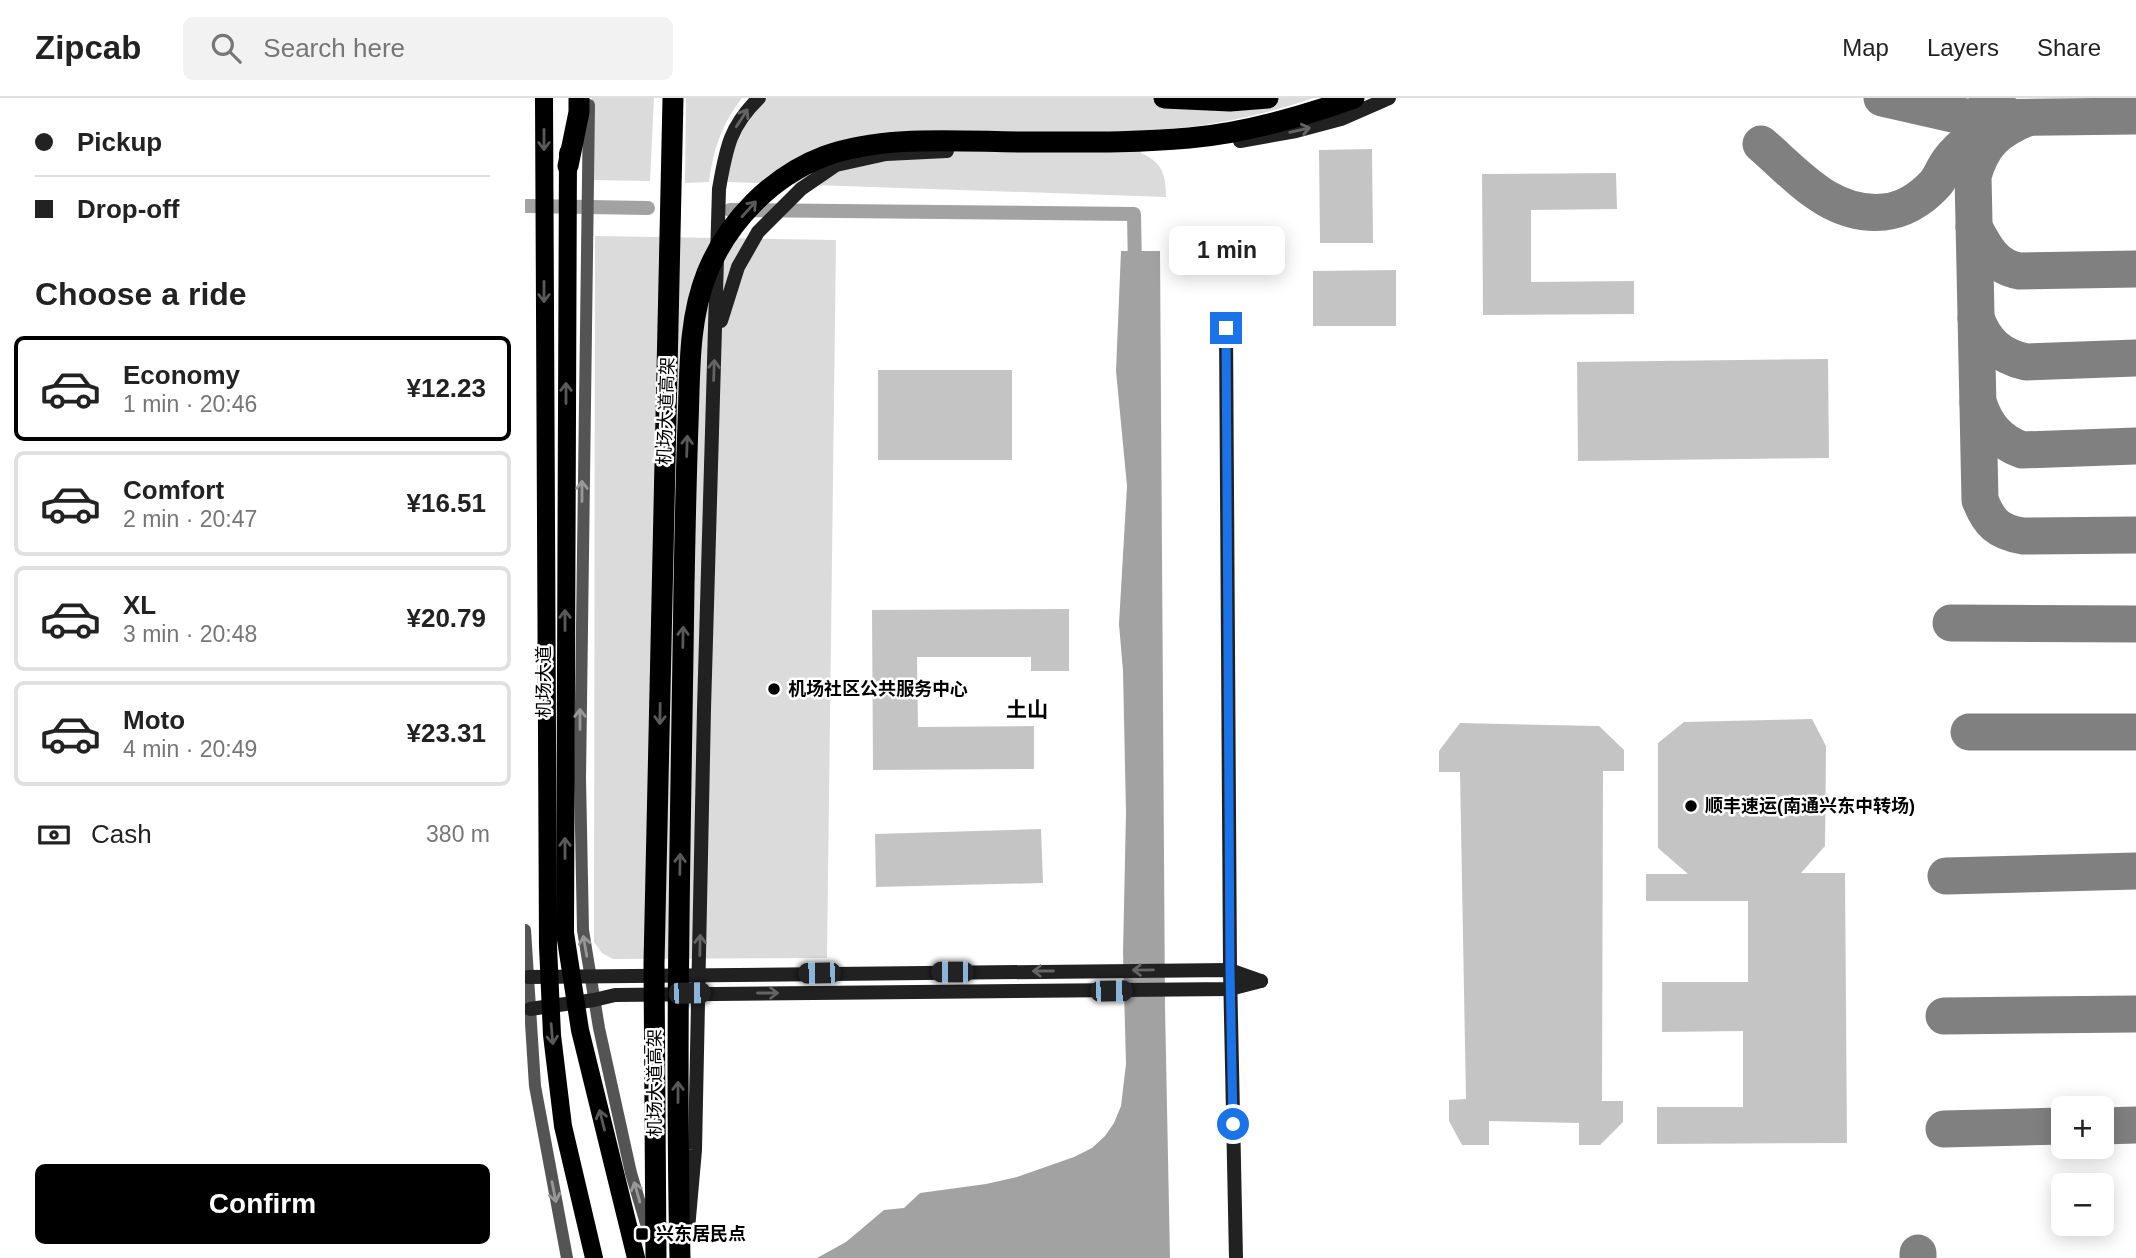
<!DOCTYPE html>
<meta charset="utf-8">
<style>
:root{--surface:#fff;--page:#f2f2f2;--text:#222;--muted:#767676;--line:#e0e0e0;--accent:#000}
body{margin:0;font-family:Arial,"Noto Sans SC",sans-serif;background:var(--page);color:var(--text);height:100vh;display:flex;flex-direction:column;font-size:26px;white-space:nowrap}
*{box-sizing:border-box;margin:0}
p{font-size:23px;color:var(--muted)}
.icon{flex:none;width:38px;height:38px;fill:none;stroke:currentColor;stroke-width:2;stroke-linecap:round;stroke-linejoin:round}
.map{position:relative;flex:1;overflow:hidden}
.panel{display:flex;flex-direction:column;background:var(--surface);width:525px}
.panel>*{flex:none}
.guide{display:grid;align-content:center;height:154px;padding:0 35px;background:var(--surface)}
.controls{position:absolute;left:1526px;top:998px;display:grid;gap:14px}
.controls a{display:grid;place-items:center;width:63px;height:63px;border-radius:10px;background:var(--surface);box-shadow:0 4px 18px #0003;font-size:35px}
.end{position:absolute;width:32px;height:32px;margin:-16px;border:9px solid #1a73e8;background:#fff;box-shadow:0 0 0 4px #fff}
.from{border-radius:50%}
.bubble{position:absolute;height:49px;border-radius:10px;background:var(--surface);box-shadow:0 4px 18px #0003;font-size:23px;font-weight:600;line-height:49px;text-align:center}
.car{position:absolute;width:21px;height:42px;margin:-21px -10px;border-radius:9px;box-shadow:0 0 5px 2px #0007;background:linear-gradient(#222 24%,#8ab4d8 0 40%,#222 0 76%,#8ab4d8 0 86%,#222 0)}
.guide b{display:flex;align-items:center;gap:24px;height:66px;font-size:26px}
.guide b+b{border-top:2px solid var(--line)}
.guide i{width:18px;height:18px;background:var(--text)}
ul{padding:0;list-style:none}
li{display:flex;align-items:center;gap:21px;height:105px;margin:0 14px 10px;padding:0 21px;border:4px solid var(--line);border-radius:10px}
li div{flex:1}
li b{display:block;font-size:26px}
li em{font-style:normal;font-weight:600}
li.current{border-color:var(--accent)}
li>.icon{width:63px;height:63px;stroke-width:1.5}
h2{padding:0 35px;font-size:32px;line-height:84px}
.pay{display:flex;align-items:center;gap:18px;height:77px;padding:0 35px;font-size:26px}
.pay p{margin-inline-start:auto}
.cta{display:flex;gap:14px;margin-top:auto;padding:14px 35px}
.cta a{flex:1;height:80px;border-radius:10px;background:var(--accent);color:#fff;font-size:28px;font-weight:600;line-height:80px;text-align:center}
header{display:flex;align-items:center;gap:42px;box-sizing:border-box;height:98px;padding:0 35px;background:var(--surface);border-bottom:2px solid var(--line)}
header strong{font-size:33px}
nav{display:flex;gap:38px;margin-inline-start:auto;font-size:24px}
.search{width:490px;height:63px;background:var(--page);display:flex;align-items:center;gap:18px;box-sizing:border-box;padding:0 24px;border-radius:10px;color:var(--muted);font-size:26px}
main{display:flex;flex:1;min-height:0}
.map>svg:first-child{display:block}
</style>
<header>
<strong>Zipcab</strong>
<div class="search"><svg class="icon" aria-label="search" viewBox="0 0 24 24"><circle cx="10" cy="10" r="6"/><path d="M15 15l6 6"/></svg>Search here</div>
<nav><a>Map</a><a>Layers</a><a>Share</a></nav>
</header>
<main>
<section class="panel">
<div class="guide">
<b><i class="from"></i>Pickup</b>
<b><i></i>Drop-off</b>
</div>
<h2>Choose a ride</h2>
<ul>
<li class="current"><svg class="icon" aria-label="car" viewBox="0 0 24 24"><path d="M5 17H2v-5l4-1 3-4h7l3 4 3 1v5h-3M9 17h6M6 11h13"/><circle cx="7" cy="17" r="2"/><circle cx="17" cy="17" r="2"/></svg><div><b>Economy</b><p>1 min · 20:46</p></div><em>¥12.23</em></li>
<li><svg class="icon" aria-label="car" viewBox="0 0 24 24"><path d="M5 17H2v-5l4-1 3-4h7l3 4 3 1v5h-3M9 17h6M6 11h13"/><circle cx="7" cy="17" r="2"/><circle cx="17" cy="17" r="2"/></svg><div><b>Comfort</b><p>2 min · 20:47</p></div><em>¥16.51</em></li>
<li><svg class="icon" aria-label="car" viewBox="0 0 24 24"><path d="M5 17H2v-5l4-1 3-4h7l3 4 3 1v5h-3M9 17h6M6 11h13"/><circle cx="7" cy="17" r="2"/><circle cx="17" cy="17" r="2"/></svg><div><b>XL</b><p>3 min · 20:48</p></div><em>¥20.79</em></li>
<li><svg class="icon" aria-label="car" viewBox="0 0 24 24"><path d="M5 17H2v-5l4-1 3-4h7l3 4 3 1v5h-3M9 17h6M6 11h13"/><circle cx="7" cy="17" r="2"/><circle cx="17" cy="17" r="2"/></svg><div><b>Moto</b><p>4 min · 20:49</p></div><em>¥23.31</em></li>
</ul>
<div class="pay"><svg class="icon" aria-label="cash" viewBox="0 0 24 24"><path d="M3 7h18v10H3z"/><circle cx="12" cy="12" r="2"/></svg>Cash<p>380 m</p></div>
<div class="cta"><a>Confirm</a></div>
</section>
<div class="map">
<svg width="1611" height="1160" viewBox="0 0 1611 1160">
<rect width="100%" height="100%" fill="#fff"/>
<g fill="#dbdbdb">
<polygon points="67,0 129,0 125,83 66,82"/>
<path d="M161,0H217C197,25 188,53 184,84L160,85Z"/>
<path d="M242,0H788C731,20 676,30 615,33L616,55C637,64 641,77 641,99L203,84C205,51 219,24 242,0Z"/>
<polygon points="70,138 311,142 302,860 88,861 77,855 69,844"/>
</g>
<polygon fill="#a2a2a2" points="596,153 635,153 640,908 645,1160 292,1160 321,1144 359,1112 379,1110 395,1095 461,1086 492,1079 549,1059 567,1050 580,1038 589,1025 596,1008 601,966 598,854 601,715 598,573 594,526 602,388 591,273"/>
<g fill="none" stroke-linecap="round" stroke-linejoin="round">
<g stroke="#a2a2a2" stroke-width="14">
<polyline points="2,108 123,110"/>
<polyline points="205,112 609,116 610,172"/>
</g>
<g stroke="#808080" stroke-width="37">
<polyline points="1357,0 1445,20 1611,18"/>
<path d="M1502,20C1472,32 1457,46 1448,78L1455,402C1464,425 1473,434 1498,438L1611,437"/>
<path d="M1236,46C1273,78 1306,119 1359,114C1379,112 1396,101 1410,86C1416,79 1418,71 1424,63C1438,44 1464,29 1485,20L1462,0"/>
<path d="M1449,129C1460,150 1470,169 1494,173L1611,171"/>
<path d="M1451,220C1460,245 1475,258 1501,264L1611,260"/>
<path d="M1453,304C1461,328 1473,343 1497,352L1611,348"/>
<polyline points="1426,525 1611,526"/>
<polyline points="1444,634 1611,634"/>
<polyline points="1421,778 1611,773"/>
<polyline points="1419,918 1611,916"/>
<polyline points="1577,1028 1611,1027"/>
<polyline points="1419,1031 1538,1028"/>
<polyline points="1393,1155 1393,1160"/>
</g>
</g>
<g fill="#c4c4c4">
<polygon points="847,51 848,145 795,145 794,52"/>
<polygon points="1091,75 1092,111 1006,112 1006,184 1109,183 1109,216 958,217 957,76"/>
<polygon points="871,172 871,228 788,228 788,173"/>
<polygon points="1303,261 1304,360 1053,363 1052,264"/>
<rect x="353" y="272" width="134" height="90"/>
<polygon points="544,511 544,573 506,573 506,559 392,559 393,629 509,628 509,671 348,672 347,512"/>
<polygon points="1287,621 1301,648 1300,748 1276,775 1320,775 1322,1045 1132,1046 1132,1009 1218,1009 1218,933 1137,934 1137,884 1223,884 1223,803 1121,803 1121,776 1163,776 1133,750 1133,645 1159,624"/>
<polygon points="935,625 1074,628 1099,652 1099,673 1078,673 1077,1003 1098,1003 1098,1024 1075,1047 1054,1047 1054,1025 964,1023 964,1047 937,1047 924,1023 924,1002 941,1001 935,674 914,674 914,653"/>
<polygon points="516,731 518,785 351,789 350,736"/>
</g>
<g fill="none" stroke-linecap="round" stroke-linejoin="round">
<g stroke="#545454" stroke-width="12">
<polyline points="64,7 55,680 58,832 74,930 106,1075 125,1139"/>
<polyline points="0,832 10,988 42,1160"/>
</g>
<g stroke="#212121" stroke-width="14">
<polyline points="715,43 771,33 816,21 864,0"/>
<polyline points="196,223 213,169 233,134 276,91 311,67 361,56 422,53"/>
<polyline points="701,230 705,872 711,1160"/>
<polyline points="3,879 705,872 736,883"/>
<polyline points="5,911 69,902 90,897 705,891 736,883"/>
<path d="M163,1131L170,1052L179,611L194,91C201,52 204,29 234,0"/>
</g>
<g stroke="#000" stroke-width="18">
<polyline points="19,0 23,848 27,937 38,1028 69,1160"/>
<polyline points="43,55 40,835 55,932 111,1160"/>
</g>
<g stroke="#000" stroke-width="21">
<polyline points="639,0 705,3 743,0"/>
<polyline points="43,68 54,14 54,0"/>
<polyline points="131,1160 129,866 148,0"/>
<path d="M155,1160C150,936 156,712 159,488C160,434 161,380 163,326C165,276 163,222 182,175C203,123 247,78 300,58C361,36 438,44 503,44C556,44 610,45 664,40C721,35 776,19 829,0"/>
</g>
</g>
<defs><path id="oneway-shaft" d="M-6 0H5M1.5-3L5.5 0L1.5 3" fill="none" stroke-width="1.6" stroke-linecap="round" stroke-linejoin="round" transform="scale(1.75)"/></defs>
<g stroke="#646464">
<use href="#oneway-shaft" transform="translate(217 20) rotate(-57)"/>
<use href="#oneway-shaft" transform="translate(775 32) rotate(-13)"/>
<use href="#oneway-shaft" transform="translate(189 272) rotate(-88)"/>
<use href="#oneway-shaft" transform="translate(175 847) rotate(-89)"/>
<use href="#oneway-shaft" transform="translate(618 872) rotate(179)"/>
<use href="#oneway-shaft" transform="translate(518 873) rotate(180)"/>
<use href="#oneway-shaft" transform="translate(243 895)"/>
</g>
<g stroke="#595959">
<use href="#oneway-shaft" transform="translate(19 42) rotate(90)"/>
<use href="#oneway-shaft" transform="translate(224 111) rotate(-48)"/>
<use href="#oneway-shaft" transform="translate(19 194) rotate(90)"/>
<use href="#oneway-shaft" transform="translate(41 295) rotate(-90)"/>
<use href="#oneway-shaft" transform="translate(162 348) rotate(-88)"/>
<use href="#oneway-shaft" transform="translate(40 522) rotate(-90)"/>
<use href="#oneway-shaft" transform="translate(158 539) rotate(-89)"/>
<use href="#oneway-shaft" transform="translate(135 616) rotate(91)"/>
<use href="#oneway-shaft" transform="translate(40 750) rotate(-90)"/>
<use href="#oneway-shaft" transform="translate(155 766) rotate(-89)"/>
<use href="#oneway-shaft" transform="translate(27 936) rotate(85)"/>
<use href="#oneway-shaft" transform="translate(153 994) rotate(-90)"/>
<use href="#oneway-shaft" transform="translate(77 1022) rotate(-104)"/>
</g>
<g stroke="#989898">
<use href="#oneway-shaft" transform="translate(57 393) rotate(-90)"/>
<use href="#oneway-shaft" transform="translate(55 621) rotate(-90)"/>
<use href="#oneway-shaft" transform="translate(60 848) rotate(-100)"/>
<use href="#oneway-shaft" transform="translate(29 1094) rotate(79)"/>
<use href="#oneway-shaft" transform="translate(112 1094) rotate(-106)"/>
</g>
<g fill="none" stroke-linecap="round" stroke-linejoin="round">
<polyline stroke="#1a73e8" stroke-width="9" points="701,230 705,872 708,1026"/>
</g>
<g fill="#000" stroke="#fff" stroke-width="2.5">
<circle cx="249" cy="591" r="7"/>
<circle cx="1166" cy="708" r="7"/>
<rect x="110" y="1129" width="14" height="14" rx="3.5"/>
</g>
<g text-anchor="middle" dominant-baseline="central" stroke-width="5" stroke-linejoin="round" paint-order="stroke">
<g font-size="18" fill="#000" stroke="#fff">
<text transform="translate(141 313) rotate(-88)">机场大道高架</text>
<text transform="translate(19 584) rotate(-90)">机场大道</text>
<text transform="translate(130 985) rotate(-90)">机场大道高架</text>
</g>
<g font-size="18" font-weight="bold" fill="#000" stroke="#fff" text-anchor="start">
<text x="263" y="591">机场社区公共服务中心</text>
<text x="1180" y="708">顺丰速运(南通兴东中转场)</text>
<text x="131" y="1136">兴东居民点</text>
</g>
<g font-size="21" font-weight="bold" fill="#000" stroke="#fff">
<text x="502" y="611">土山</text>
</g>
</g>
</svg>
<div class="controls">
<a>+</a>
<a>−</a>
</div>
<i class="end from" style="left:708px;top:1026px"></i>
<i class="end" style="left:701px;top:230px"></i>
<div class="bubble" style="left:644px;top:128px;width:116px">1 min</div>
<i class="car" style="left:427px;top:874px;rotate:270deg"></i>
<i class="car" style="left:294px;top:875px;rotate:269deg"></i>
<i class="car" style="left:586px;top:893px;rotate:89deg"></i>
<i class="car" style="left:164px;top:895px;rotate:89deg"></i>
</div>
</main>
